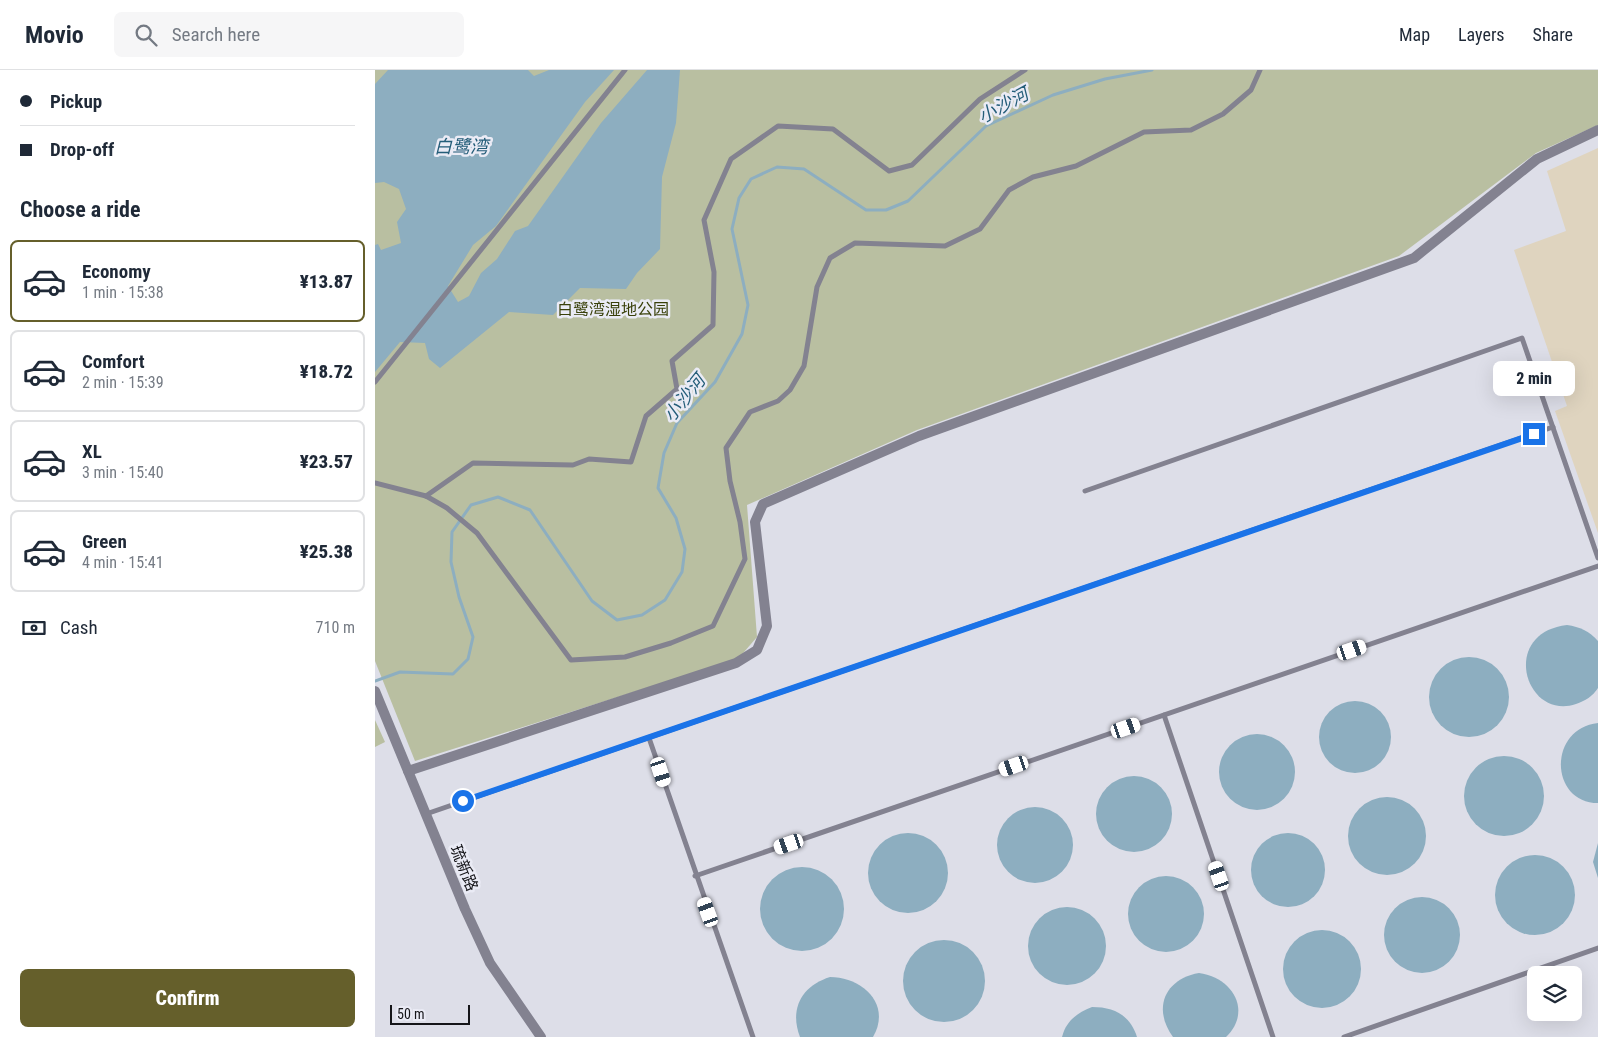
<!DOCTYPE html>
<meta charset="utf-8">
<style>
:root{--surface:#fff;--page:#f6f6f7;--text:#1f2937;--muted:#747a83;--line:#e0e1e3;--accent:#655f2b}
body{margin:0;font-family:"Roboto Condensed","Noto Sans SC",sans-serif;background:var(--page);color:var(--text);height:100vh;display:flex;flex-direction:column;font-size:19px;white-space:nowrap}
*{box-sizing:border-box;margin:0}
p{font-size:16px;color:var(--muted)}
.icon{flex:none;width:28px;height:28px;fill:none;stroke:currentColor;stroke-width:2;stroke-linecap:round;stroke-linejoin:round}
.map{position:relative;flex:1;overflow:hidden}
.drawer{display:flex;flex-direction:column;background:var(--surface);width:375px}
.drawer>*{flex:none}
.hud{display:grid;align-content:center;height:110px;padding:0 20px;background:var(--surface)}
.fabs{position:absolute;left:1152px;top:896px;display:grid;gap:10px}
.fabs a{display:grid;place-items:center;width:55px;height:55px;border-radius:8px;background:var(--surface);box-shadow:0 5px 20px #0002;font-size:25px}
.scale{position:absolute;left:15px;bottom:12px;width:80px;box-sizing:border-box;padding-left:5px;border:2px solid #151519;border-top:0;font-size:14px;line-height:18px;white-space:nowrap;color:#151519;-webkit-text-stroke:4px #eaebf5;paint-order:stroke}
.end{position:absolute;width:22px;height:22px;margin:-11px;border:6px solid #1a73e8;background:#fff;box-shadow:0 0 0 2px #fff}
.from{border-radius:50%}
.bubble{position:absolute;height:35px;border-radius:8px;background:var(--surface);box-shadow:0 5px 20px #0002;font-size:16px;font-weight:800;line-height:35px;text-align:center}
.car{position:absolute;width:15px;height:30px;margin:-15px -8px;border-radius:6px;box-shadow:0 0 4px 1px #0007;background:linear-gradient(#fff 24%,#345 0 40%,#fff 0 76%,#345 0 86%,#fff 0)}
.hud b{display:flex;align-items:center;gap:18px;height:48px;font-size:19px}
.hud b+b{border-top:1px solid var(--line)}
.hud i{width:12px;height:12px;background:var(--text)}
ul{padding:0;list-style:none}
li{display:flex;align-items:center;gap:15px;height:82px;margin:0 10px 8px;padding:0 10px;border:2px solid var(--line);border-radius:8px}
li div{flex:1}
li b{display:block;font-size:19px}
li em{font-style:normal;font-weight:800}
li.current{border-color:var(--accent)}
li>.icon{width:45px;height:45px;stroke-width:1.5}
h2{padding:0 20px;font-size:22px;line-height:60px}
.pay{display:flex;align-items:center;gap:12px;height:55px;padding:0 20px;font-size:19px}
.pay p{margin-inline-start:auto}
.action{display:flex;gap:10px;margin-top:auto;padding:10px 20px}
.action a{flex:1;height:58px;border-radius:8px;background:var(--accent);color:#fff;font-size:20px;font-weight:800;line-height:58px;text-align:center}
header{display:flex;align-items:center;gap:30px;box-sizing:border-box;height:70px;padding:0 25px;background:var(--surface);border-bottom:1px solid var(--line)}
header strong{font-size:24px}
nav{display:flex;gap:28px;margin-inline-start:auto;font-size:18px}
.search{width:350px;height:45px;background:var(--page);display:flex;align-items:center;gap:12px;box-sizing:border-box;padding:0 18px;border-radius:8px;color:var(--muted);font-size:19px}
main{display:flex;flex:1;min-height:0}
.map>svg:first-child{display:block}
</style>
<header>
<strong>Movio</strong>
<div class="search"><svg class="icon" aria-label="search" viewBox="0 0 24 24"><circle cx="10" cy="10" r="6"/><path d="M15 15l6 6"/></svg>Search here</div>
<nav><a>Map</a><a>Layers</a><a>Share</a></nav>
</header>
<main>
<section class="drawer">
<div class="hud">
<b><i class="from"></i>Pickup</b>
<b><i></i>Drop-off</b>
</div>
<h2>Choose a ride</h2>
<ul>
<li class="current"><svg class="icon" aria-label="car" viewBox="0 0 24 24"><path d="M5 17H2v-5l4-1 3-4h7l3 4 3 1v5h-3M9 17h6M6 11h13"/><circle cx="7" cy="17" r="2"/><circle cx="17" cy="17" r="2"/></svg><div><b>Economy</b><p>1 min · 15:38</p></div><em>¥13.87</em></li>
<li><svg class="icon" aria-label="car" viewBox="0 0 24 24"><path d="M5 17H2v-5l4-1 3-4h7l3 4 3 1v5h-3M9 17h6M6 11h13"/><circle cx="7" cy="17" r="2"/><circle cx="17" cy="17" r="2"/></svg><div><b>Comfort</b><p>2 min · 15:39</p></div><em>¥18.72</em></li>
<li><svg class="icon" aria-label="car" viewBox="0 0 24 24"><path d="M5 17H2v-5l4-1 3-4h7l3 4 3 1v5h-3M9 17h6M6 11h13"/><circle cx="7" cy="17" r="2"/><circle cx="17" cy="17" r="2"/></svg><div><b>XL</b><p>3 min · 15:40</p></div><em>¥23.57</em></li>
<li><svg class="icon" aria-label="car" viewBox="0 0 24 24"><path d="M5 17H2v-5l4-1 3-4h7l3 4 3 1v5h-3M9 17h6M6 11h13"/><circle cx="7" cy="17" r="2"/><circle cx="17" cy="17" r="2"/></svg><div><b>Green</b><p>4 min · 15:41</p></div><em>¥25.38</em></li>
</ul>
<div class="pay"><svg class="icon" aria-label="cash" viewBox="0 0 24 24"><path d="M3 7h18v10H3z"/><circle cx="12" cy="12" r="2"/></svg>Cash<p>710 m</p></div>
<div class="action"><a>Confirm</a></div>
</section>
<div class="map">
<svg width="1223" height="967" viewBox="0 0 1223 967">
<rect width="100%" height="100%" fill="#dddee8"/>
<polygon fill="#dfd4bf" points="1223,78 1223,463 1180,341 1192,336 1139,180 1191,161 1172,101"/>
<g fill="#b9bfa1">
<polygon points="0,0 1223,0 1223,55 1161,83 1024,186 542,360 372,435 382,567 363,589 40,691 0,591"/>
<polygon points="0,650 10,672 0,677"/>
</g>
<g fill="#8daec0">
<polygon points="13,0 153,0 159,6 174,0 239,0 210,32 121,156 98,175 73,216 83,232 94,226 106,203 122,189 140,161 153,156 226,53 272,0 305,0 301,53 287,107 285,179 262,203 251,219 205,218 178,245 134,242 65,298 54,289 50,273 25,272 0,302 0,175 3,174 6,180 26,173 22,152 31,139 24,119 9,112 0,113 0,14"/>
<path d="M1192,555C1205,557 1214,561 1223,571V618C1218,626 1210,631 1201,634C1150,651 1124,563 1192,555Z"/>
<circle cx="1094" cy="627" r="40"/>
<circle cx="980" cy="667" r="36"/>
<path d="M1223,653V733C1175,733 1172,659 1223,653Z"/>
<circle cx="882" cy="702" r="38"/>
<circle cx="1129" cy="726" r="40"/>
<circle cx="759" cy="744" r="38"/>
<circle cx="1012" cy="766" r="39"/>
<circle cx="660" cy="775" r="38"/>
<circle cx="533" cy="803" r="40"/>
<circle cx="913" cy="800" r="37"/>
<polygon points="1223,773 1223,808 1218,792"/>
<circle cx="1160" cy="825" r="40"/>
<circle cx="427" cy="839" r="42"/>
<circle cx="791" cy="844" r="38"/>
<circle cx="1047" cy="865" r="38"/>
<circle cx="692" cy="876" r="39"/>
<circle cx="947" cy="899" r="39"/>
<circle cx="569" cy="911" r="41"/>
<path d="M824,903C857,907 878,941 851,967H798C777,938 790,909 824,903Z"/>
<path d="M455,907C487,907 517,934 498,967H425C414,938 427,916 455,907Z"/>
<path d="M717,937C739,937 755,945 762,967H687C691,951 702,943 717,937Z"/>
</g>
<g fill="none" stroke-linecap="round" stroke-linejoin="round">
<polyline stroke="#8daec0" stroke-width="3" points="0,611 25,602 78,604 93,589 98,567 84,527 76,492 77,462 96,435 123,427 155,440 217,531 242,550 267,545 290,530 307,502 310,479 301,448 283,418 289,383 302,353 340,312 367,264 373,235 357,159 364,128 376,109 402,97 429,99 491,140 511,140 533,131 611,56 678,25 730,9 777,0"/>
<g stroke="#838290" stroke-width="5">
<polyline points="0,312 250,0"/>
<polyline points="0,413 51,426 72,438 102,463 196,590 250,587 296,573 338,556 370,489 365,452 355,411 351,378 375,342 403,331 415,320 429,296 442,217 455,188 480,173 570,176 605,159 634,120 658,107 701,96 769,62 816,60 848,44 876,20 885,0"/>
<polyline points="710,421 1147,268 1223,488"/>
<polyline points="51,426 98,393 198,395 214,389 256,392 271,346 302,319 297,291 338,255 339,202 329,150 356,89 403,56 458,59 514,101 537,95 605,29 650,0"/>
<polyline points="789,645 898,967"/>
<polyline points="274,668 378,967"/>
<polyline points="51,744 1178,357"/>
<polyline points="320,806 1223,496"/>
<polyline points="969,967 1223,878"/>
</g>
<g stroke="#838290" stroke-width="10">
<polyline points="0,621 90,839 115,893 166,967"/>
<polyline points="33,701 361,593 382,580 392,556 380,452 388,434 544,366 1039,188 1162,89 1223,60"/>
</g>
</g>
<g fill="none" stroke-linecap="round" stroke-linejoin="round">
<polyline stroke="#1a73e8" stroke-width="6" points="88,731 1159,364"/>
</g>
<g text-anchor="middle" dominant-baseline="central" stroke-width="5" stroke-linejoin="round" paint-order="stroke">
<g font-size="16" fill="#394009" stroke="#eaebf5">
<text x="238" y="239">白鹭湾湿地公园</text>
</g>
<g font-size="16" fill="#151519" stroke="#eaebf5">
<text transform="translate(89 798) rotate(68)">琉新路</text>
</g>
<g font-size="18" font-style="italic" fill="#245d79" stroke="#eaebf5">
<text transform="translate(628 35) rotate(-28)">小沙河</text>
<text x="86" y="76">白鹭湾</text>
<text transform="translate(309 328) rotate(-51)">小沙河</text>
</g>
</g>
</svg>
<div class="fabs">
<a><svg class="icon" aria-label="layers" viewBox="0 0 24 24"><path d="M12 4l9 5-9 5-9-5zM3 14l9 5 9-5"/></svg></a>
</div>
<div class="scale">50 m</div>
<i class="end from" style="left:88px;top:731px"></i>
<i class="end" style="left:1159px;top:364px"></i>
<div class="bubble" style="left:1118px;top:291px;width:82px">2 min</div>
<i class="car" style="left:977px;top:580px;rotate:71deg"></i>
<i class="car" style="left:751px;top:658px;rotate:71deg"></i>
<i class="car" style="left:639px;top:696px;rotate:251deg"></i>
<i class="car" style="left:286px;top:702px;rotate:162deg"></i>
<i class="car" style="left:414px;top:774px;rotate:251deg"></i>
<i class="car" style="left:844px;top:806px;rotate:341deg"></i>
<i class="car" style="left:333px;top:842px;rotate:340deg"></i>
</div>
</main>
